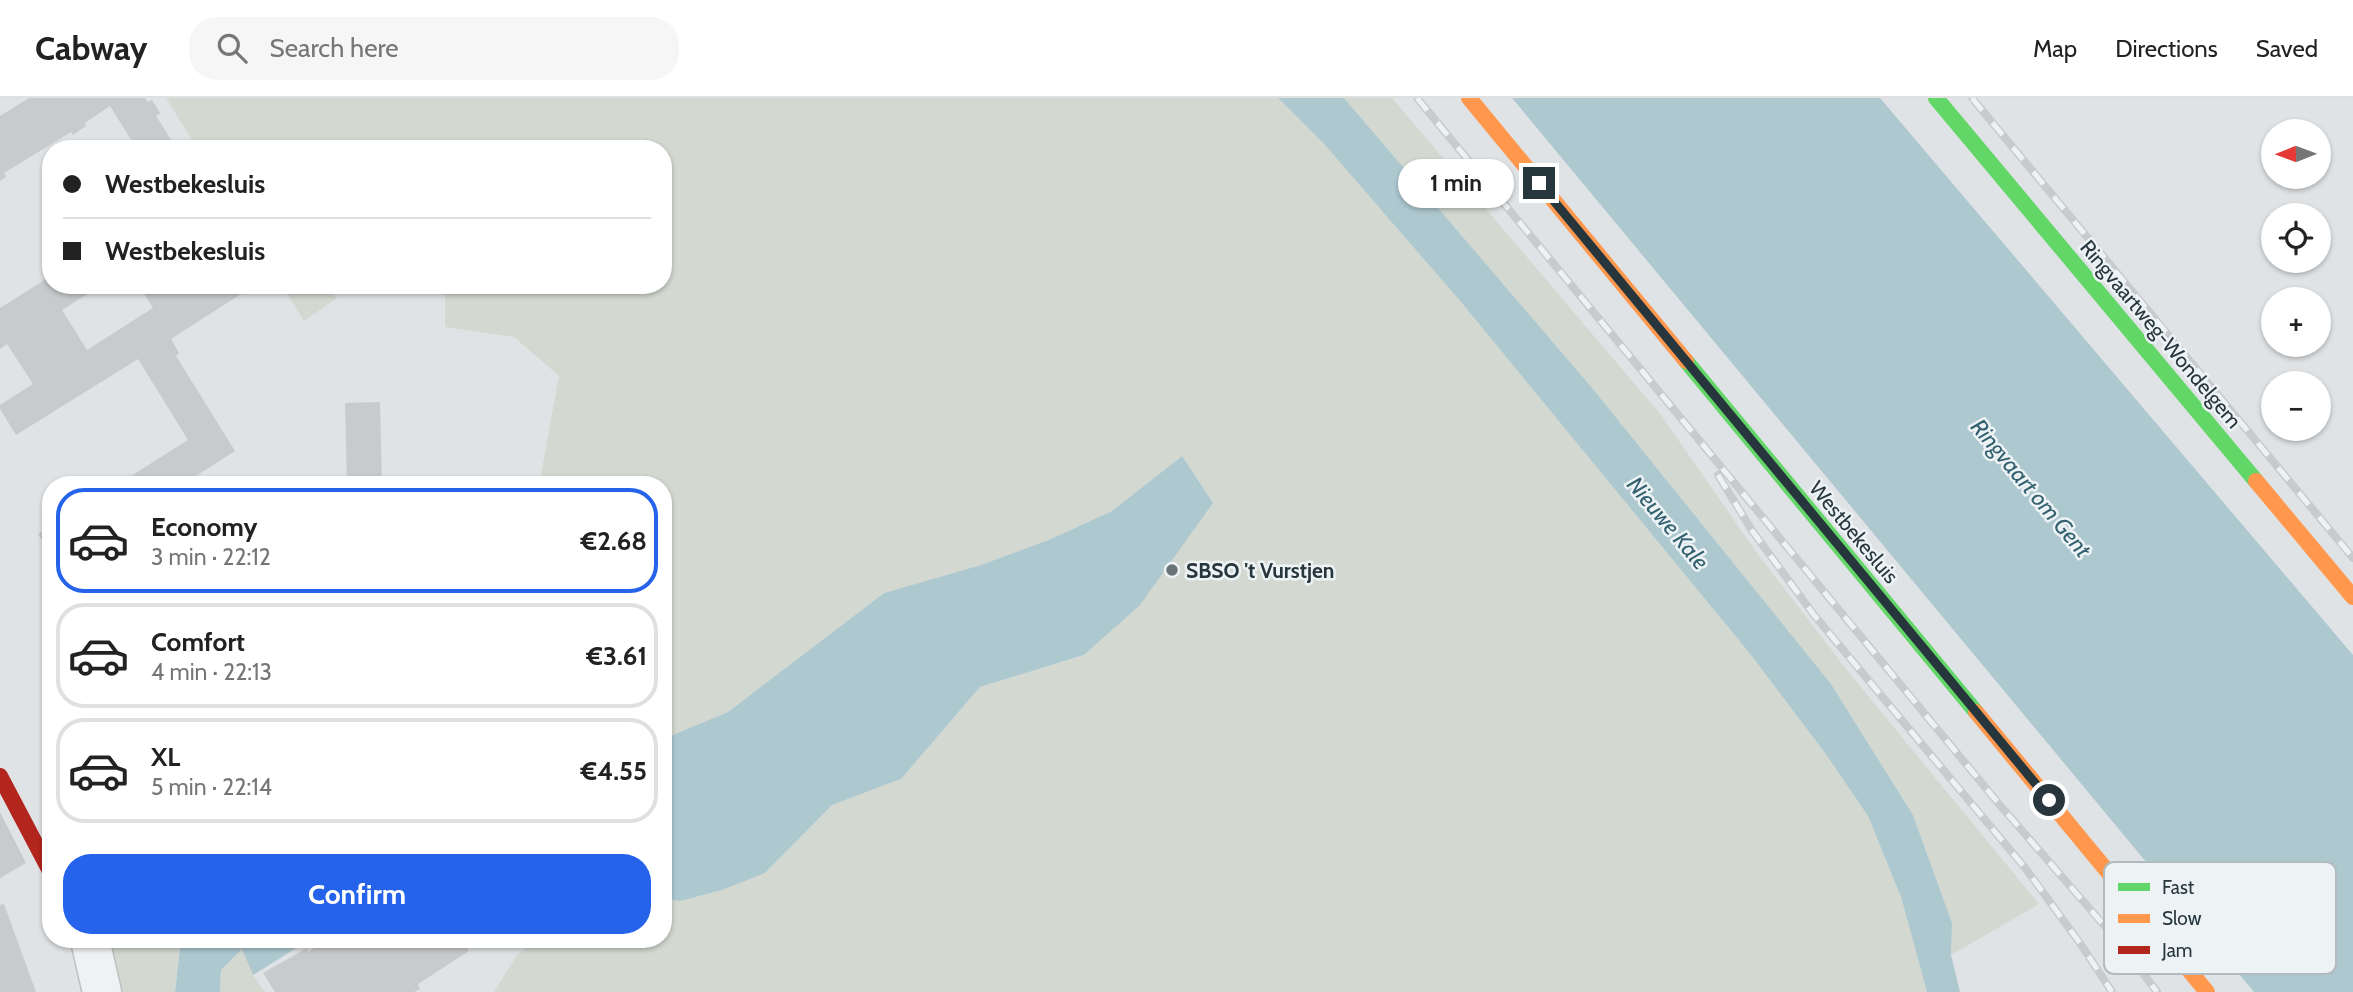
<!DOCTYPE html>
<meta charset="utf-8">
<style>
:root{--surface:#fff;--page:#f6f6f6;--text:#222;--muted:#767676;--line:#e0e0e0;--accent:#2563eb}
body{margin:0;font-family:Cabin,sans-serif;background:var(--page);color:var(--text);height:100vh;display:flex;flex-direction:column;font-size:26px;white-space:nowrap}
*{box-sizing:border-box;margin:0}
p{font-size:23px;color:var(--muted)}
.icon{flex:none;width:38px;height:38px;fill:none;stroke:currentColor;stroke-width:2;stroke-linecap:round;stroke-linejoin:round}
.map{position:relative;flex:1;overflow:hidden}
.panel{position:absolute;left:42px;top:378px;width:630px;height:472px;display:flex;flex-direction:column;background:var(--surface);border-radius:28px;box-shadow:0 2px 5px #0004}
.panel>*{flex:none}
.banner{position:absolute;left:42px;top:42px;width:630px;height:154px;border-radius:28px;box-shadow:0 2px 5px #0004;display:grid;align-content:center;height:154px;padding:0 21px;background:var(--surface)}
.needle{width:46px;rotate:269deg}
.buttons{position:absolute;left:2261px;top:21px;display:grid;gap:14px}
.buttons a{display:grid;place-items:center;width:70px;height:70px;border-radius:50%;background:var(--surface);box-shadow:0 2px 5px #0004;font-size:35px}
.end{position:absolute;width:32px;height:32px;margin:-16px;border:9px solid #27363d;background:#fff;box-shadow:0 0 0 4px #fff}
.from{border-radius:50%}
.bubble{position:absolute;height:49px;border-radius:24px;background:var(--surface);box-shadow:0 2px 5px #0004;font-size:23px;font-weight:800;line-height:49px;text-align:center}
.banner b{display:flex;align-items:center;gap:24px;height:66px;font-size:26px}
.banner b+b{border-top:2px solid var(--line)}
.banner i{width:18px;height:18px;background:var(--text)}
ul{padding:12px 0 0;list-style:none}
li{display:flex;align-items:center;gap:21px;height:105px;margin:0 14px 10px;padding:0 7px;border:4px solid var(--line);border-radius:28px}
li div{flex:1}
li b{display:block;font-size:26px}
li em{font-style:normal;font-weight:800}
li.selected{border-color:var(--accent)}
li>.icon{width:63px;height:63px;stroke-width:1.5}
.cta{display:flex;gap:14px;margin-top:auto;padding:14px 21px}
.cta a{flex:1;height:80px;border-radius:28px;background:var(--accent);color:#fff;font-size:28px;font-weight:800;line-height:80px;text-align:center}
header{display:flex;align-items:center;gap:42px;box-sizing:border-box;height:98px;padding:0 35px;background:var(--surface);border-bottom:2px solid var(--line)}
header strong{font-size:33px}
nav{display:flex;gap:38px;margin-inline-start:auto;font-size:24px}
.search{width:490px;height:63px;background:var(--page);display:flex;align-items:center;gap:18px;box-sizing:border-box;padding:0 24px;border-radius:28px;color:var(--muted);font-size:26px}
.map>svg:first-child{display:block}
</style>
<header>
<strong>Cabway</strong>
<div class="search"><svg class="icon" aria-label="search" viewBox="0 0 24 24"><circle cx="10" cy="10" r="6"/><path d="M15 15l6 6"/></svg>Search here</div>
<nav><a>Map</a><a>Directions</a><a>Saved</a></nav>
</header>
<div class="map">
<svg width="2353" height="894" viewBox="0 0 2353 894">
<rect width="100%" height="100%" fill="#e0e3e5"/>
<g fill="#d3d9d0">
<polygon points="166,0 1278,0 1324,46 1461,204 1751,557 1825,655 1868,718 1901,799 1927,894 494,894 517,857 536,842 663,842 663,800 680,803 722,792 765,775 832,707 901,681 980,589 1085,557 1182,358 1112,413 1051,441 981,467 884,495 728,614 663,641 663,387 539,387 559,278 514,239 445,229 445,187 663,187 663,51 198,51"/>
<polygon points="1344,0 1392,0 1661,317 1757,455 1850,576 2039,806 1951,857 1952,825 1913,717 1831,586 1593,291"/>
<polygon points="282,187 324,187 337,200 304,223"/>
<polygon points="69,842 181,842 175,894 82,894"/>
<polygon points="243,850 253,877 265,894 220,894 221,872"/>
</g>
<g fill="#aec8d0">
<polygon points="1278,0 1344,0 1593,291 1831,586 1913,717 1952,825 1951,857 1960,894 1927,894 1901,799 1868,718 1825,655 1751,557 1461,204 1324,46"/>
<polygon points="1512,0 1880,0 2353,557 2353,894 2254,894"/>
<polygon points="1182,358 1213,405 1140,507 1084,557 980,589 901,681 832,707 765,775 722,792 680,803 663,800 663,641 728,614 884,495 981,467 1051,441 1112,413"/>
<polygon points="181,842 309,842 253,877 242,851 221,872 220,894 175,894"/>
</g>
<g fill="#c8cbcd">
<polygon points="29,0 145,0 148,4 152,2 160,15 156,18 177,51 137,51 110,8 85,25 86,28 73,37 71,34 4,75 6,79 0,83 0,18"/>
<polygon points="51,178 51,187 102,187 62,212 87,252 153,210 139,187 255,187 171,241 179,255 176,258 235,353 182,387 117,387 188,342 138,261 16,337 0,311 0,307 33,286 7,246 0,251 0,210"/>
<polygon points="380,304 382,387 347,387 345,305"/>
<polygon points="51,428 51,467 44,455 49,453 38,436"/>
<polygon points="0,714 26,765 0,780"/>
<polygon points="4,806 36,894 0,894 0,807"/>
<polygon points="319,842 463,842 469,853 418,886 420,891 414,894 275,894 263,875 307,850 308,854 317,848 314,844"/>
</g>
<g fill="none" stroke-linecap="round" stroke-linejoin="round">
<defs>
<polyline id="street" points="90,842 102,894"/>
</defs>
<use href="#street" stroke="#bec1c3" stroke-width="41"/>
<use href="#street" stroke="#eff1f2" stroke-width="38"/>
<g stroke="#63d668" stroke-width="16">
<polyline points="1936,0 2256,383"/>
<polyline points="1686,263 1976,614"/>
</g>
<g stroke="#ff974d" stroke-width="16">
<polyline points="1469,0 1686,263"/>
<polyline points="2256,383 2353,499"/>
<polyline points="1976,614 2207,894"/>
</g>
<polyline stroke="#b3261e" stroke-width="16" points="0,678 51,775"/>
<defs>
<g id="rail">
<polyline points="1417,0 1999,706 2128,855 2157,894"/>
<polyline points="1972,0 2353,460"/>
<polyline points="1718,377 1753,434 1814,517 2026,771 2082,848 2112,894"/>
</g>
</defs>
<use href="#rail" stroke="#c8cbcd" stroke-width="8"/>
<use href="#rail" stroke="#edf3f5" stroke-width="5" stroke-dasharray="16" stroke-linecap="butt"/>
</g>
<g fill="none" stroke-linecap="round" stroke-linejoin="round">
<polyline stroke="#27363d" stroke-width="9" points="1539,85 2049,702"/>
</g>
<circle fill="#687378" stroke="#edf3f5" stroke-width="2.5" cx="1172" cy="472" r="7"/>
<g text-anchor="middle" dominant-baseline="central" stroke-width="5" stroke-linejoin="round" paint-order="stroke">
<g font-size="21" fill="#27363d" stroke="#edf3f5">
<text transform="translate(2161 236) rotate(50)">Ringvaartweg-Wondelgem</text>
<text transform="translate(1854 434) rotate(50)">Westbekesluis</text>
</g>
<g font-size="21" font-weight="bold" fill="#27363d" stroke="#edf3f5" text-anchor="start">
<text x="1186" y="472">SBSO 't Vurstjen</text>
</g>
<g font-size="23" font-style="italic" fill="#336170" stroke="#edf3f5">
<text transform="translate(2031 390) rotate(50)">Ringvaart om Gent</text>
<text transform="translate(1668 425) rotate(50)">Nieuwe Kale</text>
</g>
</g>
<rect x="2104" y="764" width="232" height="112" rx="10" fill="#edf3f5" stroke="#b2babe" stroke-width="2"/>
<rect x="2118" y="785" width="32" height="8" fill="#63d668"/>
<rect x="2118" y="816" width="32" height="9" fill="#ff974d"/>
<rect x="2118" y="848" width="32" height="8" fill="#b3261e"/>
<g font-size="19" fill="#27363d">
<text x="2162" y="796">Fast</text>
<text x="2162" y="827">Slow</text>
<text x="2162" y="859">Jam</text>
</g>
</svg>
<div class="buttons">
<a><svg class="needle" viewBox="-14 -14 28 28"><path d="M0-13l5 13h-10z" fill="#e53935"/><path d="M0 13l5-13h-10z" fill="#767676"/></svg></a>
<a><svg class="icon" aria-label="locate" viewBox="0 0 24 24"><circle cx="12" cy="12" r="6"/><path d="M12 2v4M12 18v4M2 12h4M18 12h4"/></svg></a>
<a>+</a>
<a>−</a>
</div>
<i class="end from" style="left:2049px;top:702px"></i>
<i class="end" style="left:1539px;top:85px"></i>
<div class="bubble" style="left:1398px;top:61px;width:116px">1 min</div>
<div class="banner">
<b><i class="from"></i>Westbekesluis</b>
<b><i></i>Westbekesluis</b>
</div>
<section class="panel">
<ul>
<li class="selected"><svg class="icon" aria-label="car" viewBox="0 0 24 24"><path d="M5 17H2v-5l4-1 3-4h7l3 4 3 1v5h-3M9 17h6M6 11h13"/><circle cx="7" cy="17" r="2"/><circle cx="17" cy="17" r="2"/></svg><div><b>Economy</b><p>3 min · 22:12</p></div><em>€2.68</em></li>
<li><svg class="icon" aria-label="car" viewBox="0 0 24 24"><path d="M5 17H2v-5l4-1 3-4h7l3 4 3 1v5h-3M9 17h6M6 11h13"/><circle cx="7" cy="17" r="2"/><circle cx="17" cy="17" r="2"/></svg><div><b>Comfort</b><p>4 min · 22:13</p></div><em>€3.61</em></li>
<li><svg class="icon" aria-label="car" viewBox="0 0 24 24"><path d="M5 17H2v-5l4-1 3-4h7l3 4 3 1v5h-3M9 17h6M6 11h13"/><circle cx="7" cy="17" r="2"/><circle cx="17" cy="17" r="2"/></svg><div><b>XL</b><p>5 min · 22:14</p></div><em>€4.55</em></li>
</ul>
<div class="cta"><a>Confirm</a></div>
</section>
</div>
